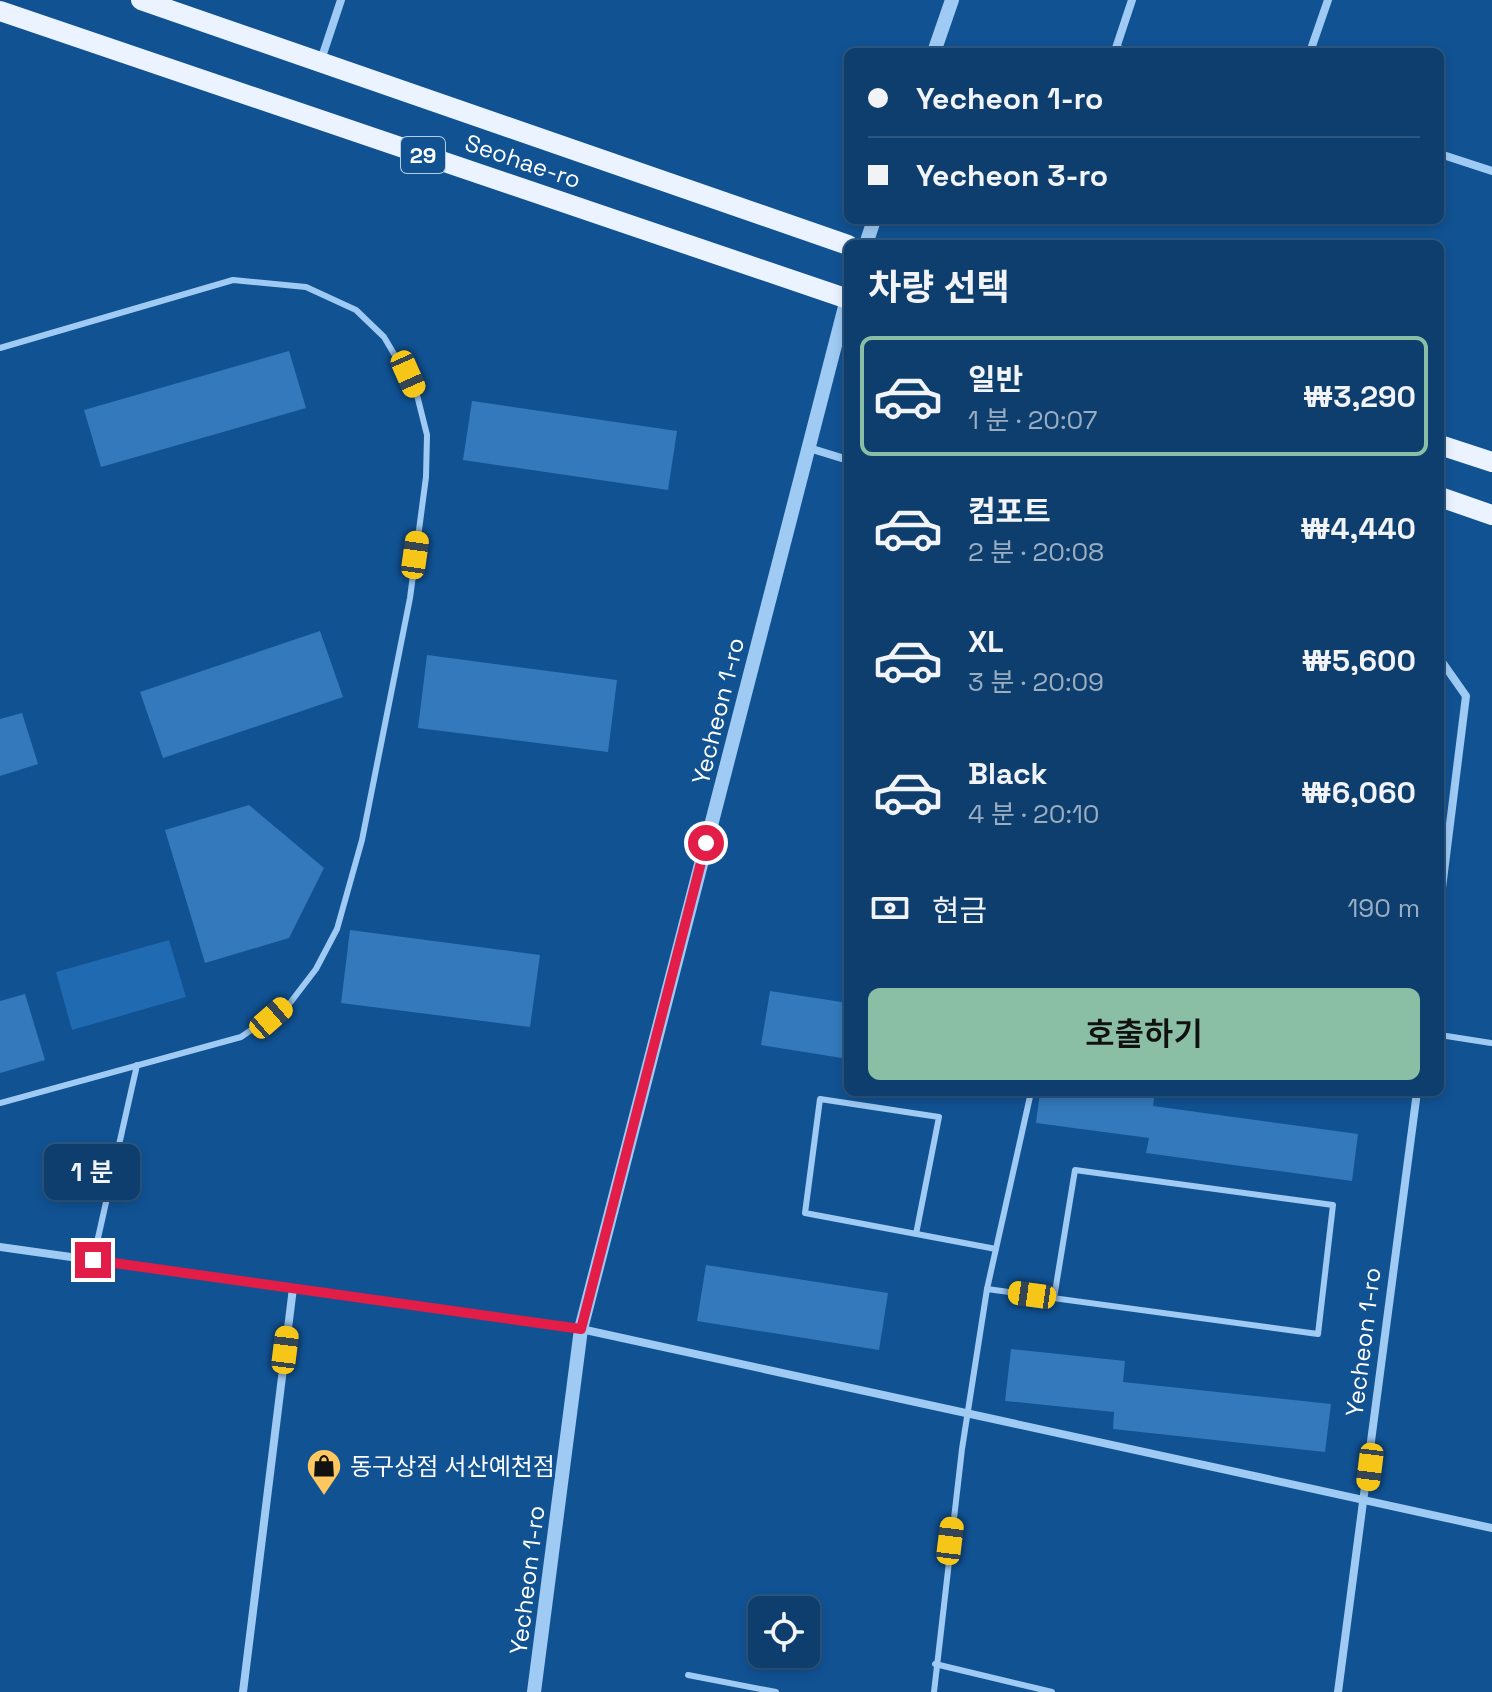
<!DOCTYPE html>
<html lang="ko">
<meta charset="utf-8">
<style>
:root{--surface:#0d3e6e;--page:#1b4976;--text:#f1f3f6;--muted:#9aaec2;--line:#2d5781;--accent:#8abfa5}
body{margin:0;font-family:"Space Grotesk","Noto Sans KR",sans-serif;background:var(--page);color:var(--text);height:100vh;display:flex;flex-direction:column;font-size:30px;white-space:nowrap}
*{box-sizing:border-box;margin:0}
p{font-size:26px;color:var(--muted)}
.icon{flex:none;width:44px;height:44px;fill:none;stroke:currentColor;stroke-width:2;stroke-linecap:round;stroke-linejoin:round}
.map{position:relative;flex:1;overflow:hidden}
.sheet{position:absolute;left:844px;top:240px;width:600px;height:856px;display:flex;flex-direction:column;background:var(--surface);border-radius:12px;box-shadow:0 4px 12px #0003,0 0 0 2px var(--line)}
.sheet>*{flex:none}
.banner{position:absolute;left:844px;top:48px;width:600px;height:176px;border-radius:12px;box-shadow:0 4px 12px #0003,0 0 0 2px var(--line);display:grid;align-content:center;height:176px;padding:0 24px;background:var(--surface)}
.controls{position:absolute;left:748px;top:1596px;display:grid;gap:16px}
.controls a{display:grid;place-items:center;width:72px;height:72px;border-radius:12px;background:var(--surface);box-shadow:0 4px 12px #0003,0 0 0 2px var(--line);font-size:40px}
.end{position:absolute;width:36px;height:36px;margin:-18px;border:10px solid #e11d48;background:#fff;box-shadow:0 0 0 4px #fff}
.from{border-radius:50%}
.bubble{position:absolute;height:56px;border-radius:12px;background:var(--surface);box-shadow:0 4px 12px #0003,0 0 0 2px var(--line);font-size:26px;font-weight:600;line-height:56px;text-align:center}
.car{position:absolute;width:24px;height:48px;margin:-24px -12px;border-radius:10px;box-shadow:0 0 6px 2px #0007;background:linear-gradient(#f5c518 24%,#345 0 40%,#f5c518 0 76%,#345 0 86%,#f5c518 0)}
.banner b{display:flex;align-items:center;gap:28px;height:76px;font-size:30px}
.banner b+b{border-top:2px solid var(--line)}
.banner i{width:20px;height:20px;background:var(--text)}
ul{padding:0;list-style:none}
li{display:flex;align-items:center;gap:24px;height:120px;margin:0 16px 12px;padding:0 8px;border:4px solid transparent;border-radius:12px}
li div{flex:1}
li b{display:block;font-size:30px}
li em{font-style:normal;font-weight:600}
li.selected{border-color:var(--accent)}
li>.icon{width:72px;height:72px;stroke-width:1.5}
h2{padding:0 24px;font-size:36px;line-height:96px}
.pay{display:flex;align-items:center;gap:20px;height:88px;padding:0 24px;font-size:30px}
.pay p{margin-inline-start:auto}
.cta{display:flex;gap:16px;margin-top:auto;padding:16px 24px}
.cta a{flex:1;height:92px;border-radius:12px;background:var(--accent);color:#111;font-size:32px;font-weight:600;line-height:92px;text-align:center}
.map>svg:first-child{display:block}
</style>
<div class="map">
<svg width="1492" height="1692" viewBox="0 0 1492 1692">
<rect width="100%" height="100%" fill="#115293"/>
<polygon fill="#1f6ab1" points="169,940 186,997 72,1030 56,972"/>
<g fill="#3479bb">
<polygon points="289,351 306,408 101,467 84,410"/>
<polygon points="472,401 677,431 668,490 463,460"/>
<polygon points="320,631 343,697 163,758 140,692"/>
<polygon points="427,655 617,680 608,752 418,728"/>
<polygon points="22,713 38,764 0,776 0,719"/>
<polygon points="249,805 324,868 289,938 205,963 165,830"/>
<polygon points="350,930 540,955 530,1027 341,1003"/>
<polygon points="770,991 848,1003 848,1059 761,1045"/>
<polygon points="25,994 45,1060 0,1073 0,1001"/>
<polygon points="1040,1092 1155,1092 1153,1106 1358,1134 1352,1181 1146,1153 1149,1138 1036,1123"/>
<polygon points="706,1265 888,1293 879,1350 697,1321"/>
<polygon points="1011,1349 1125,1361 1123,1382 1331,1404 1325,1452 1113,1429 1114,1412 1005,1401"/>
</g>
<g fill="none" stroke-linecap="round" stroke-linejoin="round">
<g stroke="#9ecaf3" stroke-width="6">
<polyline points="0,348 233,280 306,287 356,310 384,337 416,391 427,435 426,477 410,598 362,840 337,929 316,969 290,1003 241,1037 0,1103"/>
<polyline points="1440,1035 1491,1043"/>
<polyline points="916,1234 939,1117 820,1099 805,1213 996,1249"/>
<polyline points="93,1260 137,1065"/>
<polyline points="987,1289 1318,1334 1333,1205 1075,1170 1054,1298"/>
<polyline points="935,1664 1052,1692"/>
<polyline points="688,1675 776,1692"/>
<polyline points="934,1692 962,1449 987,1289 1031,1092"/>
</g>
<g stroke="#9ecaf3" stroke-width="8">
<polyline points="1129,52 1116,48 1132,0"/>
<polyline points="1310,52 1328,0"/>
<polyline points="321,60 341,0"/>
<polyline points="1440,154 1492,171"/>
<polyline points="809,448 848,460"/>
<polyline points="1440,659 1466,696 1440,904"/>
<polyline points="0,1247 581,1329 1492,1528"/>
<polyline points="243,1692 293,1288"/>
<polyline points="1338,1692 1417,1092"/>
</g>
<g stroke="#9ecaf3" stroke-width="14">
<polyline points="934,52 952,0"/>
<polyline points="866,244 874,220"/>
<polyline points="534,1692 581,1329 848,295"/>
</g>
<g stroke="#eaf3ff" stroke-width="20">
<polyline points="141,0 848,245"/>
<polyline points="0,11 848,299"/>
<polyline points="1440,445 1492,462"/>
<polyline points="1440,497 1492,515"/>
</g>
</g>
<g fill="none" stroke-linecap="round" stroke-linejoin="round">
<polyline stroke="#e11d48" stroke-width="10" points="93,1260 581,1329 706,843"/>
</g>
<defs>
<symbol id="shop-pin" viewBox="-11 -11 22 30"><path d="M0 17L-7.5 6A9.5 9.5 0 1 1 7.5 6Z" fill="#ffc760" stroke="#115293"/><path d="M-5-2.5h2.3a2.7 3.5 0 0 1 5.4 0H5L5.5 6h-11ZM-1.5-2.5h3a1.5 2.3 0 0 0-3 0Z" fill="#111"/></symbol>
</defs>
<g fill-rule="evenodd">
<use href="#shop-pin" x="304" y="1446" width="40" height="54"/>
</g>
<g text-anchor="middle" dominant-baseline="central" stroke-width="6" stroke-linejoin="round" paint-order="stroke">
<rect fill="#115293" stroke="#b8cbdf" stroke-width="2" x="401" y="137" width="44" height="36" rx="6"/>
<g font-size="22" font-weight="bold" fill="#fff">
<text x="423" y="155">29</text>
</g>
<g font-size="24" fill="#fff" stroke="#115293">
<text transform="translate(523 161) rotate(19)">Seohae-ro</text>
<text transform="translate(718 711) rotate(-76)">Yecheon 1-ro</text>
<text transform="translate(1363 1342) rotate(-83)">Yecheon 1-ro</text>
<text transform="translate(527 1580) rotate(-83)">Yecheon 1-ro</text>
</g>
<g font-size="24" fill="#fff" stroke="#115293" text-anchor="start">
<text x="350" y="1466">동구상점 서산예천점</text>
</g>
</g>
</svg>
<div class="controls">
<a><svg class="icon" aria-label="locate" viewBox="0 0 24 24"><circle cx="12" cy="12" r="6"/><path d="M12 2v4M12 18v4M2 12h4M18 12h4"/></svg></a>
</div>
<i class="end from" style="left:706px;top:843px"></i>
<i class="end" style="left:93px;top:1260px"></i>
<div class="bubble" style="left:44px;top:1144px;width:96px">1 분</div>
<i class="car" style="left:408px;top:374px;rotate:156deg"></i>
<i class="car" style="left:415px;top:555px;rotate:8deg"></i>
<i class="car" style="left:271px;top:1018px;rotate:49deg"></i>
<i class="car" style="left:1032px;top:1295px;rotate:278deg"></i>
<i class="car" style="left:285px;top:1350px;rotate:7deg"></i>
<i class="car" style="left:1370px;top:1467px;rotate:187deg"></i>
<i class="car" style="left:950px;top:1541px;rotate:7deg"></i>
<div class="banner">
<b><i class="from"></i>Yecheon 1-ro</b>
<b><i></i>Yecheon 3-ro</b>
</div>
<section class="sheet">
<h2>차량 선택</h2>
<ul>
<li class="selected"><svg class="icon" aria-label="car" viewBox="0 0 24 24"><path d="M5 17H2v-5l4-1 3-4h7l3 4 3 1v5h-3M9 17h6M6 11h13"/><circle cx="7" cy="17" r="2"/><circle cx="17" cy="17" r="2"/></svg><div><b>일반</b><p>1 분 · 20:07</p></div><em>₩3,290</em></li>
<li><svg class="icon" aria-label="car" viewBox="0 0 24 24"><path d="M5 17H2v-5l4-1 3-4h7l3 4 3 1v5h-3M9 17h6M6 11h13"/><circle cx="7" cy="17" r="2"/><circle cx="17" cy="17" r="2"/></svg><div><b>컴포트</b><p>2 분 · 20:08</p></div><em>₩4,440</em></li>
<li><svg class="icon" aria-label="car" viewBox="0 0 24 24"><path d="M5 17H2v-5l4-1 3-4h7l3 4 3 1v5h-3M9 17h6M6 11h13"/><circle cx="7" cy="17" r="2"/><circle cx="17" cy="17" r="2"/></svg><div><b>XL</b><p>3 분 · 20:09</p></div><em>₩5,600</em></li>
<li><svg class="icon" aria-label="car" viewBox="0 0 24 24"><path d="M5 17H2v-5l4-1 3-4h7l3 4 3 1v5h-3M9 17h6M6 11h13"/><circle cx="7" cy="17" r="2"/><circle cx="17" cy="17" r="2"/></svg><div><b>Black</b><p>4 분 · 20:10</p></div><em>₩6,060</em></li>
</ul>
<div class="pay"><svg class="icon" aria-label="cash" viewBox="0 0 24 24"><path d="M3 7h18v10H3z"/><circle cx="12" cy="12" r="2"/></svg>현금<p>190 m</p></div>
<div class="cta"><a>호출하기</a></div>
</section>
</div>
